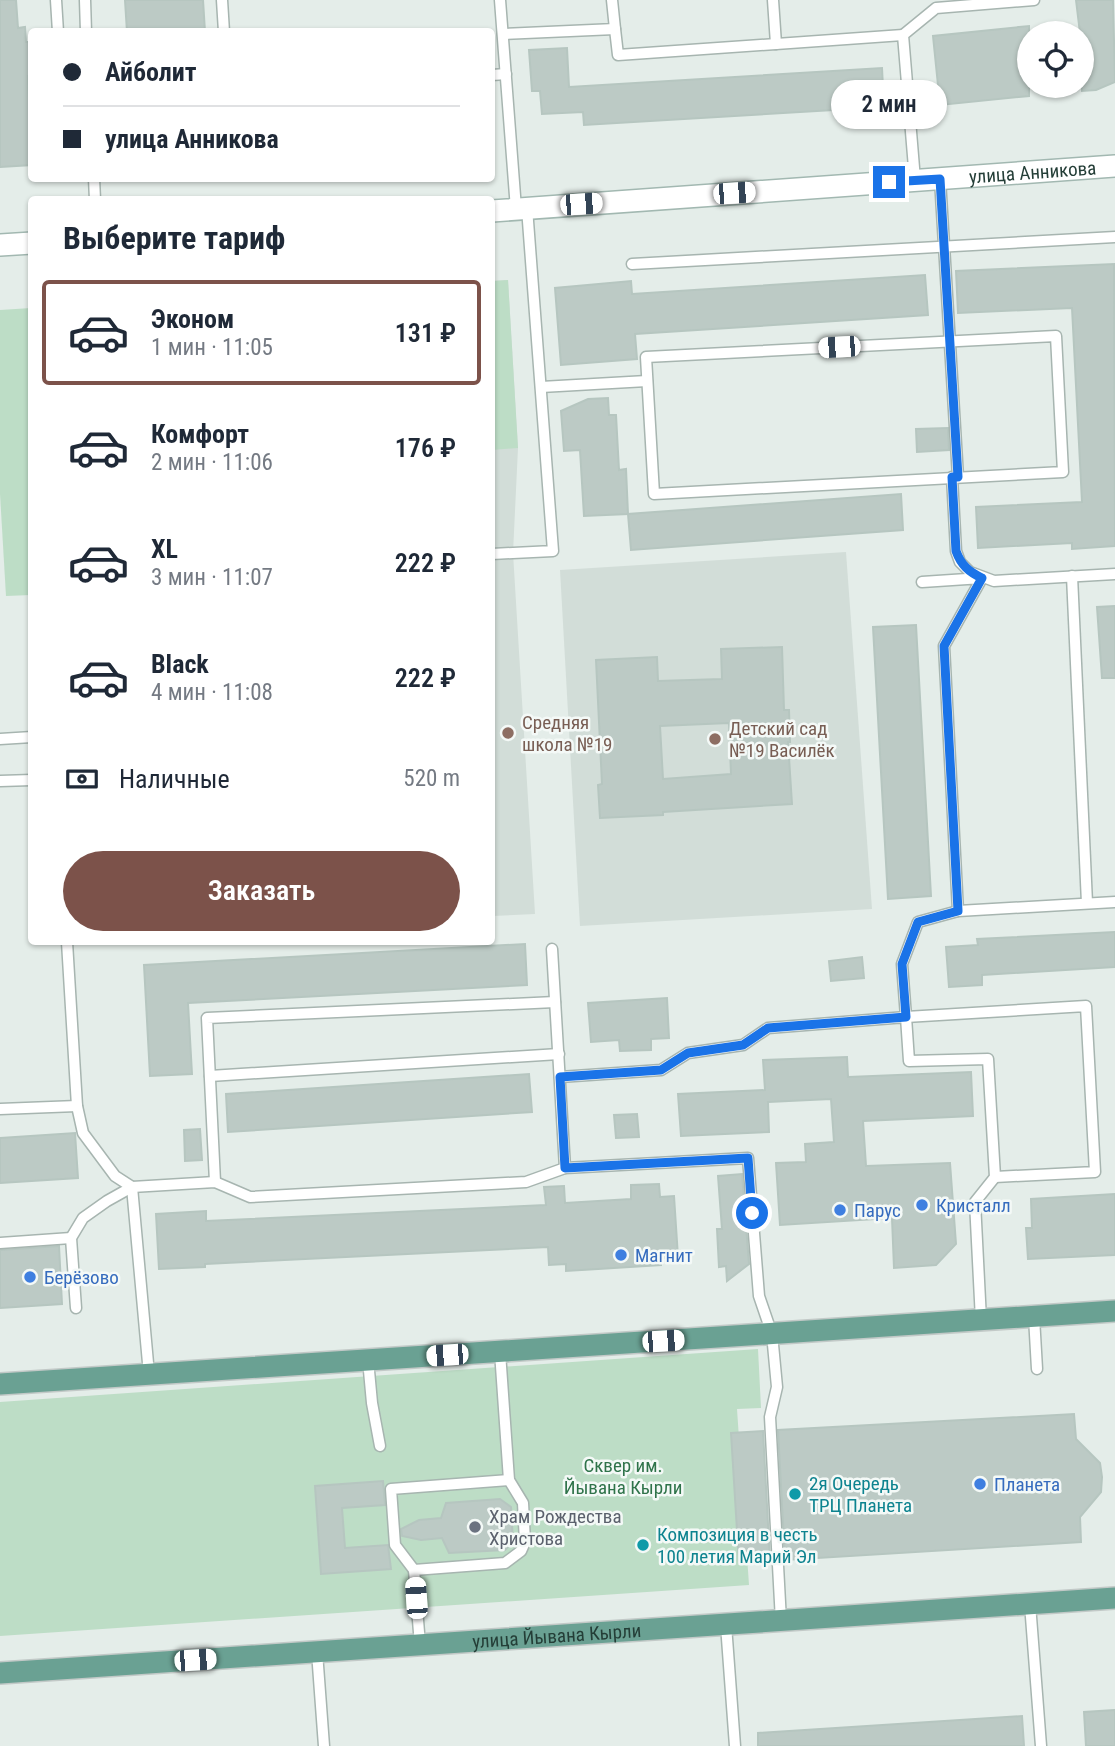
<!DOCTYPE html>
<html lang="ru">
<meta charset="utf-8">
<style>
:root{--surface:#fff;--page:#f2f2f3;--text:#1f2937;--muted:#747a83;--line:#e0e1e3;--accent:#7c524a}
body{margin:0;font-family:"Roboto Condensed",sans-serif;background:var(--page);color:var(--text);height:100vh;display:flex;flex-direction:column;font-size:26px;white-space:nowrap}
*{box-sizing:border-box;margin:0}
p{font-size:23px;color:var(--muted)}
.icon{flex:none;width:38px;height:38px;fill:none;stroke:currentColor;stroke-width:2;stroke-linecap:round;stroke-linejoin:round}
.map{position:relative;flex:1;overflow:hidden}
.side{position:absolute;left:28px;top:196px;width:467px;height:749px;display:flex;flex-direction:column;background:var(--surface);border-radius:7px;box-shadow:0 2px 5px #0004}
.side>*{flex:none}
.banner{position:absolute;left:28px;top:28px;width:467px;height:154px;border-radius:7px;box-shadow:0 2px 5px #0004;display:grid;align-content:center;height:154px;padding:0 35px;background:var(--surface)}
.fabs{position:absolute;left:1017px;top:21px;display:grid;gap:14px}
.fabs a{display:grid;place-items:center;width:77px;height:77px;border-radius:50%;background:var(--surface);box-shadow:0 2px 5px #0004;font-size:35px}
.end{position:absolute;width:32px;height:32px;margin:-16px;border:9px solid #1a73e8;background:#fff;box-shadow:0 0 0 4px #fff}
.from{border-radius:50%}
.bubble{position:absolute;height:49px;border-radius:24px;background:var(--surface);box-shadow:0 2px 5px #0004;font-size:23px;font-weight:600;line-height:49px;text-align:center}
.car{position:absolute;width:21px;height:42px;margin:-21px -10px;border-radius:9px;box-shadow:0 0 5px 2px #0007;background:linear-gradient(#fff 24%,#345 0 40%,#fff 0 76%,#345 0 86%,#fff 0)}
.banner b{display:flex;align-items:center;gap:24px;height:66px;font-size:26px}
.banner b+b{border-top:2px solid var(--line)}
.banner i{width:18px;height:18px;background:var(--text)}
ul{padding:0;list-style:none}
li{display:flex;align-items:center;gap:21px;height:105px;margin:0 14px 10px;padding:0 21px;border:4px solid transparent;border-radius:7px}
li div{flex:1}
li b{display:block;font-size:26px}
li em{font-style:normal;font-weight:600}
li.active{border-color:var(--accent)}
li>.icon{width:63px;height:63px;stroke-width:1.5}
h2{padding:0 35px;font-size:32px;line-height:84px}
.pay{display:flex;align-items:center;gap:18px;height:77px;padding:0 35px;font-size:26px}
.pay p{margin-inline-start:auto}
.cta{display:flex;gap:14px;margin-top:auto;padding:14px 35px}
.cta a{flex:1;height:80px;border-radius:42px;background:var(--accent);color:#fff;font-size:28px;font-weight:600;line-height:80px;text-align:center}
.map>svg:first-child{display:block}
</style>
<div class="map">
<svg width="1115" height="1746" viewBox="0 0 1115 1746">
<rect width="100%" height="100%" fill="#e4ede9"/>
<g fill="#d2ddd8">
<polygon points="508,280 518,448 513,553 535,914 492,916 492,281"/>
<polygon points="846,552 872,909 580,926 560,570"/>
</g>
<g fill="#bdddc6">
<polygon points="508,280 518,448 492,450 492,281"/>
<polygon points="31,308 31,595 6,596 0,494 0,310"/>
<polygon points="758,1349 761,1408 737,1409 749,1585 0,1636 0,1402"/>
</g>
<g fill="#bccac5" stroke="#b6c6c0" stroke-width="2" fill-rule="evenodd">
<polygon points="0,0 16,0 18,28 25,27 26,42 30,42 32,76 28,76 32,165 0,167"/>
<polygon points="125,0 203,0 205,32 127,32"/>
<polygon points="1076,0 1113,0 1115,82 1096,90 1082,91 1082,33 1080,33"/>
<polygon points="1029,26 1029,96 940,105 933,36"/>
<polygon points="567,48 569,87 882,68 884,107 584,125 583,112 542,114 540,91 532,91 529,50"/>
<polygon points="1114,264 1115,546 1072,549 1072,543 978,548 976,507 1082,502 1072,308 958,313 956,271"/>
<polygon points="925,275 928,315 635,334 637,359 561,365 555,288 631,281 632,294"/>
<polygon points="608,398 609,415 616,415 619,470 626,469 628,514 584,516 580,450 564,451 561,411 588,399"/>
<polygon points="948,428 949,450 917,452 916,429"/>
<polygon points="901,494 903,530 631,550 628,514"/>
<polygon points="1115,606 1115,678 1102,678 1097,607"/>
<polygon points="916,625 931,896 888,899 873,627"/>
<path d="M782,647L784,710H789L790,742H788L792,804L663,812V815L600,818L598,785L602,784L596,660L657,657L658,681L722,679L721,649ZM729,723L731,774L663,779L660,726Z"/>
<polygon points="1115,932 1115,967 982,975 982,985 949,987 946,947 978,945 977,939"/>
<polygon points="525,944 527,985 188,1003 192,1074 150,1076 144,965"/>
<polygon points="862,957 864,978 831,981 829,961"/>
<polygon points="667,998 669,1038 651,1039 651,1050 620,1051 619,1040 591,1042 588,1003"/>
<polygon points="847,1057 848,1077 971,1072 973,1116 863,1121 866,1166 950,1163 956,1244 936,1265 894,1268 892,1218 780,1225 776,1163 806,1162 805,1144 834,1142 831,1099 768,1102 769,1132 681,1136 678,1094 765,1090 763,1060"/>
<polygon points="529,1074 532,1112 228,1132 226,1094"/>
<polygon points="637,1114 639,1137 616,1138 614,1115"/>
<polygon points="200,1129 202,1160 185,1161 184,1130"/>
<polygon points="75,1133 78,1178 0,1183 0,1138"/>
<polygon points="742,1174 749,1264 727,1281 726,1266 719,1267 717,1229 722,1229 718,1176"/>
<polygon points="659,1184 660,1197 674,1196 678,1257 661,1258 661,1265 566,1271 566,1264 549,1265 548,1247 205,1264 205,1267 159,1269 156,1214 206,1211 206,1221 546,1205 544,1187 564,1186 565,1203 631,1199 631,1185"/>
<polygon points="1115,1194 1115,1255 1028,1259 1026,1228 1032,1228 1031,1199"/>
<polygon points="59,1246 62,1304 0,1308 0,1250"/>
<polygon points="1074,1414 1076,1439 1100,1463 1102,1477 1101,1492 1080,1517 1081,1542 785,1560 778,1430"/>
<polygon points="763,1431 770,1561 739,1563 731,1433"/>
<polygon points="383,1481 385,1505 342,1508 345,1548 388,1545 391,1569 321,1574 315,1486"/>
<polygon points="500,1499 511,1507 513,1542 505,1550 449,1553 442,1538 421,1540 402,1536 401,1529 419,1520 441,1518 446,1503"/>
<polygon points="1115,1710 1115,1746 1086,1746 1084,1712"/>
<polygon points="1022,1716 1024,1746 758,1746 758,1733"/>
</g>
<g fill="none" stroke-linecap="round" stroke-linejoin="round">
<defs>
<g id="lane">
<polyline points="56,0 58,32"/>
<polyline points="85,0 86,32"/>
<polyline points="222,0 224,32"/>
<polyline points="500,0 516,209"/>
<polyline points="773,0 776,44"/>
<polyline points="615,29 618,55 903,35"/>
<polyline points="503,34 615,29 612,0"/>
<polyline points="492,75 506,74"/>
<polyline points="94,178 95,200"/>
<polyline points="940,179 958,477"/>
<polyline points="915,180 903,35 936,8 1034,0"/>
<polyline points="632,264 1115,237"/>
<polygon points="1056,336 1063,472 654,494 646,357"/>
<polyline points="541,387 647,381"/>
<polyline points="952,477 956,551 960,562 970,572 994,581 1115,574"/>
<polyline points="492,554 553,551 527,208"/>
<polyline points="1072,576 1087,903"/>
<polyline points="922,582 982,578 944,646 958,911"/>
<polyline points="0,739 32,737"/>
<polyline points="0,781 32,780"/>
<polyline points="67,942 77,1106 83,1133 115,1176 132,1187 149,1374"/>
<polyline points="552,949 565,1168"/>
<polyline points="210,1076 559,1054"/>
<polyline points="560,1077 661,1070 688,1053 743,1045 768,1028 906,1017 909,1061 988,1059 995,1177 975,1202 981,1320"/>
<polyline points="0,1109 77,1106"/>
<polyline points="995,1177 1095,1172 1086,1006 906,1017 902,964 918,922 958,911 1115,902"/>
<polyline points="215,1182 207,1018 555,1002"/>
<polyline points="0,1243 71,1238"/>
<polyline points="76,1308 71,1238 83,1218 107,1201 132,1187 215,1182 250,1197 526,1182 565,1168 748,1158 759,1296 772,1334 777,1387 770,1417 781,1621"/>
<polyline points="1034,1317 1037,1369"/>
<polyline points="368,1360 372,1403 380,1446"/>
<polyline points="414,1570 395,1545 391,1489 509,1480"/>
<polyline points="1030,1604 1041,1746"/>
<polyline points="726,1625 735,1746"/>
<polyline points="420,1645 414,1570 505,1563 521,1551 525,1542 523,1503 509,1480 500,1352"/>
<polyline points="317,1652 324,1746"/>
</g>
<g id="secondary">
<path id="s1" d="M492,211L1115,166"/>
<polyline points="0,245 32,243"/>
</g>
<g id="primary">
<polyline points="0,1384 1115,1311"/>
<path id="s2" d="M0,1673L1115,1598"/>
</g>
</defs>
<use href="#lane" stroke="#a7b5b0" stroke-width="13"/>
<use href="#secondary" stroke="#a2b8b1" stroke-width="24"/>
<use href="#primary" stroke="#c2c9c7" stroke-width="24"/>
<use href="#lane" stroke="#fff" stroke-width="10"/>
<use href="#secondary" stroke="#fff" stroke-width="21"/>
<use href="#primary" stroke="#6aa193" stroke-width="21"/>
</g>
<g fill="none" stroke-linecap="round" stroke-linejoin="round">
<path stroke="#1a73e8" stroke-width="9" d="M752,1213L748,1158L565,1168L560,1077L661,1070L688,1053L743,1045L768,1028L906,1017L902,964L918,922L958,911L944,646L982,578C969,572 961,565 956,551L952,477H958L940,179L889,182"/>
</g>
<g fill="#8d6e63" stroke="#f4f9f7" stroke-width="2.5">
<circle cx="508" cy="733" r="7"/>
<circle cx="715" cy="739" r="7"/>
</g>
<g fill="#3f7fe0" stroke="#f4f9f7" stroke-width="2.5">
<circle cx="922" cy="1205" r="7"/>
<circle cx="840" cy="1210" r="7"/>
<circle cx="621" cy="1255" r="7"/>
<circle cx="30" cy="1277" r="7"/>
<circle cx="980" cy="1484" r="7"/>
</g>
<g fill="#0f9aa8" stroke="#f4f9f7" stroke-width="2.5">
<circle cx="795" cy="1494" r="7"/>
<circle cx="643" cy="1545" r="7"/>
</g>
<circle fill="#6b7280" stroke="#f4f9f7" stroke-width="2.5" cx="475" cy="1527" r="7"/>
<g text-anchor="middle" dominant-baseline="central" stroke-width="5" stroke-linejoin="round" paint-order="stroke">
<g font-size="19" fill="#243e37" stroke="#f4f9f7">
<text stroke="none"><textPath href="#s1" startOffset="542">улица Анникова</textPath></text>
<text stroke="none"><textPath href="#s2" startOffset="558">улица Йывана Кырли</textPath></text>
</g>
<g font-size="19" fill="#785e54" stroke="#f4f9f7" text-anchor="start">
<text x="522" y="722">Средняя<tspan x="522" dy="22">школа №19</tspan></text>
<text x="729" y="728">Детский сад<tspan x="729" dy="22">№19 Василёк</tspan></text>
</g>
<g font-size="19" fill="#366cbe" stroke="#f4f9f7" text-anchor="start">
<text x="936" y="1205">Кристалл</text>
<text x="854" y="1210">Парус</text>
<text x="635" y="1255">Магнит</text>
<text x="44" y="1277">Берёзово</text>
<text x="994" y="1484">Планета</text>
</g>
<g font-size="19" fill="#2f734a" stroke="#f4f9f7">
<text x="623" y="1465">Сквер им.<tspan x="623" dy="22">Йывана Кырли</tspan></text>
</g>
<g font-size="19" fill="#0d838f" stroke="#f4f9f7" text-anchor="start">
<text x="809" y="1483">2я Очередь<tspan x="809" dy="22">ТРЦ Планета</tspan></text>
<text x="657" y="1534">Композиция в честь<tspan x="657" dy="22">100 летия Марий Эл</tspan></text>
</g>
<g font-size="19" fill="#5b616d" stroke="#f4f9f7" text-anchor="start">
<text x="489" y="1516">Храм Рождества<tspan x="489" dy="22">Христова</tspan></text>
</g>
</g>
</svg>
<div class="fabs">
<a><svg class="icon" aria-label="locate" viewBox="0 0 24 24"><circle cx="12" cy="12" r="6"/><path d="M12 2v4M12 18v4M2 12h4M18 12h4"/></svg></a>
</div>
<i class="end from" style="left:752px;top:1213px"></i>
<i class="end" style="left:889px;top:182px"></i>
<div class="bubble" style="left:831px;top:80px;width:116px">2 мин</div>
<i class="car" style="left:734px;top:193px;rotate:86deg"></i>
<i class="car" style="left:581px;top:204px;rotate:86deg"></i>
<i class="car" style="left:839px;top:347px;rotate:267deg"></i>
<i class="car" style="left:663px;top:1341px;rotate:86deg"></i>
<i class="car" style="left:447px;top:1355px;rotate:266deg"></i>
<i class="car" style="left:416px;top:1598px;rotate:356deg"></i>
<i class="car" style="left:195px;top:1660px;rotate:86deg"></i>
<div class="banner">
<b><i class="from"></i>Айболит</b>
<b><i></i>улица Анникова</b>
</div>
<section class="side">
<h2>Выберите тариф</h2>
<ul>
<li class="active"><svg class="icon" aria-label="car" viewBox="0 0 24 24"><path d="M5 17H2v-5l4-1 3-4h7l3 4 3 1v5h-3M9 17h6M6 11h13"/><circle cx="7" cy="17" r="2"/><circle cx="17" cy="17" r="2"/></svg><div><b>Эконом</b><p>1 мин · 11:05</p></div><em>131 ₽</em></li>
<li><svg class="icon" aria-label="car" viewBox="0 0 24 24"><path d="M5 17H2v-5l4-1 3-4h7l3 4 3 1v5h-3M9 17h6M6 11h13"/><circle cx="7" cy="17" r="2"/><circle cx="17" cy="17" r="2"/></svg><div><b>Комфорт</b><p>2 мин · 11:06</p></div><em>176 ₽</em></li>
<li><svg class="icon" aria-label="car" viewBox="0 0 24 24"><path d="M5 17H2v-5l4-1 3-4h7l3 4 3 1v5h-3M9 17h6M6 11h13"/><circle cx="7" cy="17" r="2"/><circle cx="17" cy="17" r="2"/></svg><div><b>XL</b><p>3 мин · 11:07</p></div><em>222 ₽</em></li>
<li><svg class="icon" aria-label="car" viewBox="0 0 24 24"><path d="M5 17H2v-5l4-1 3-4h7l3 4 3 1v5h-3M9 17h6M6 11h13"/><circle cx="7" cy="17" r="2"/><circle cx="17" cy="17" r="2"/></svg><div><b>Black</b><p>4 мин · 11:08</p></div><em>222 ₽</em></li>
</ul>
<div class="pay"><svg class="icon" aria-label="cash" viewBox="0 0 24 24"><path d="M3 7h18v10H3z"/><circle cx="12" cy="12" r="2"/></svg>Наличные<p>520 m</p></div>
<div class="cta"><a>Заказать</a></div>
</section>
</div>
